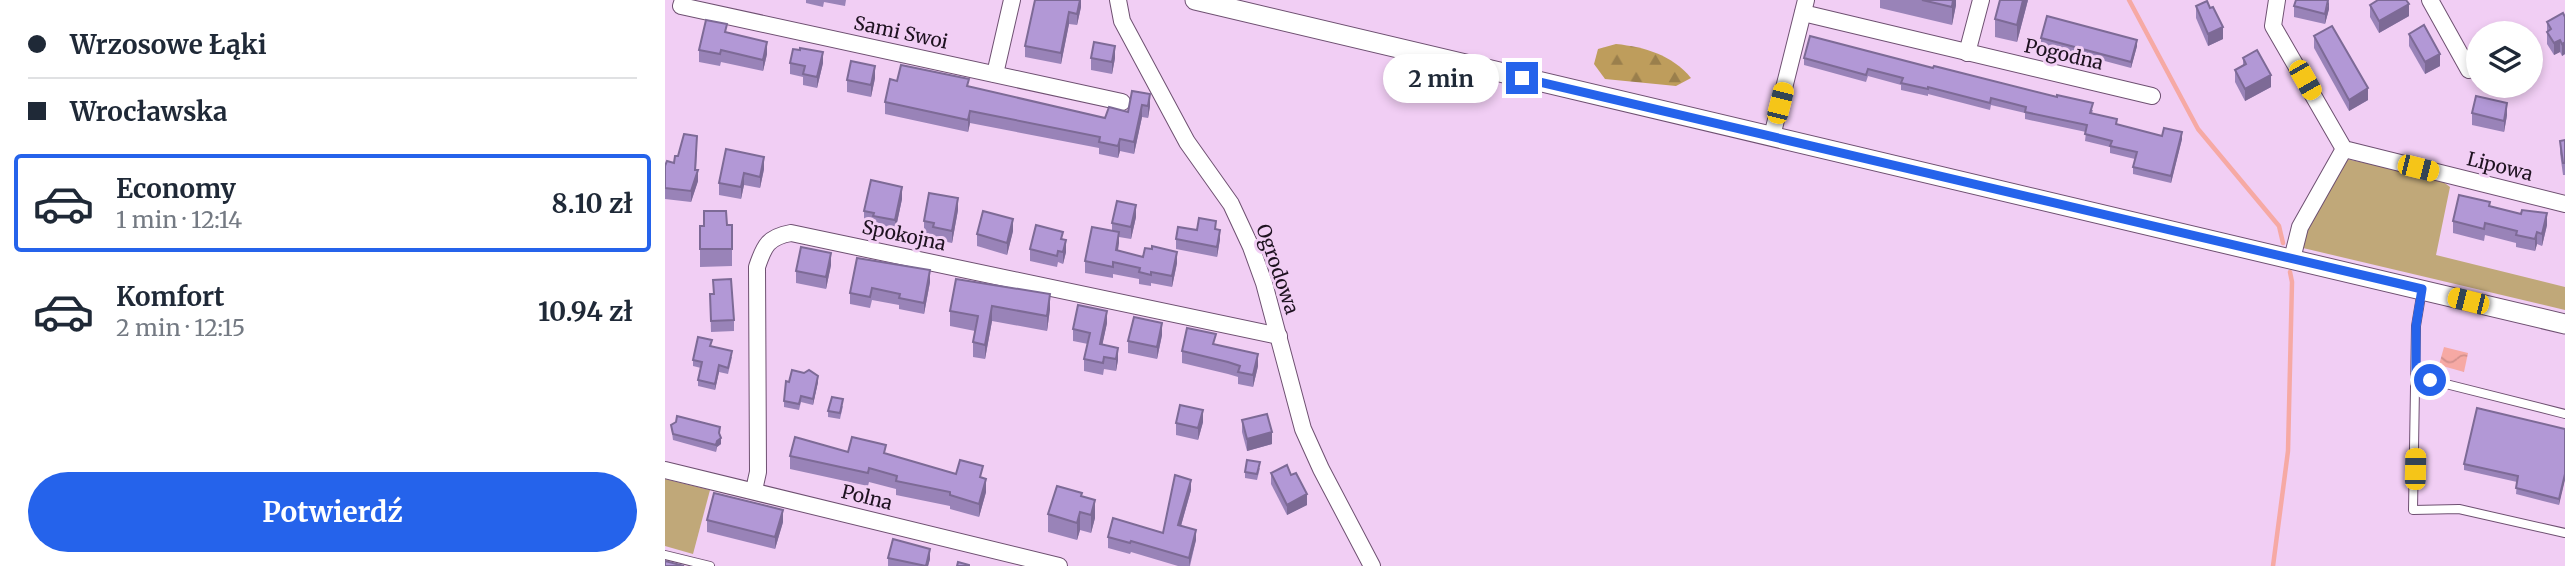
<!DOCTYPE html>
<html lang="pl">
<meta charset="utf-8">
<style>
:root{--surface:#fff;--page:#f6f6f7;--text:#1f2937;--muted:#747a83;--line:#e0e1e3;--accent:#2563eb}
body{margin:0;font-family:Merriweather,serif;background:var(--page);color:var(--text);height:100vh;display:flex;flex-direction:column;font-size:26px;white-space:nowrap}
*{box-sizing:border-box;margin:0}
p{font-size:23px;color:var(--muted)}
.icon{flex:none;width:38px;height:38px;fill:none;stroke:currentColor;stroke-width:2;stroke-linecap:round;stroke-linejoin:round}
.map{position:relative;flex:1;overflow:hidden}
.drawer{display:flex;flex-direction:column;background:var(--surface);width:665px}
.drawer>*{flex:none}
.hud{display:grid;align-content:center;height:154px;padding:0 28px;background:var(--surface)}
.tools{position:absolute;left:1801px;top:21px;display:grid;gap:14px}
.tools a{display:grid;place-items:center;width:77px;height:77px;border-radius:50%;background:var(--surface);box-shadow:0 4px 10px #0003;font-size:35px}
.end{position:absolute;width:32px;height:32px;margin:-16px;border:9px solid #2563eb;background:#fff;box-shadow:0 0 0 4px #fff}
.from{border-radius:50%}
.bubble{position:absolute;height:49px;border-radius:24px;background:var(--surface);box-shadow:0 4px 10px #0003;font-size:23px;font-weight:700;line-height:49px;text-align:center}
.car{position:absolute;width:21px;height:42px;margin:-21px -10px;border-radius:9px;box-shadow:0 0 5px 2px #0007;background:linear-gradient(#f5c518 24%,#345 0 40%,#f5c518 0 76%,#345 0 86%,#f5c518 0)}
.hud b{display:flex;align-items:center;gap:24px;height:66px;font-size:26px}
.hud b+b{border-top:2px solid var(--line)}
.hud i{width:18px;height:18px;background:var(--text)}
ul{padding:0;list-style:none}
li{display:flex;align-items:center;gap:21px;height:98px;margin:0 14px 10px;padding:0 14px;border:4px solid transparent;border-radius:7px}
li div{flex:1}
li b{display:block;font-size:26px}
li em{font-style:normal;font-weight:700}
li.on{border-color:var(--accent)}
li>.icon{width:63px;height:63px;stroke-width:1.5}
.button{display:flex;gap:14px;margin-top:auto;padding:14px 28px}
.button a{flex:1;height:80px;border-radius:42px;background:var(--accent);color:#fff;font-size:28px;font-weight:700;line-height:80px;text-align:center}
main{display:flex;flex:1;min-height:0}
.map>svg:first-child{display:block}
</style>
<main>
<section class="drawer">
<div class="hud">
<b><i class="from"></i>Wrzosowe Łąki</b>
<b><i></i>Wrocławska</b>
</div>
<ul>
<li class="on"><svg class="icon" aria-label="car" viewBox="0 0 24 24"><path d="M5 17H2v-5l4-1 3-4h7l3 4 3 1v5h-3M9 17h6M6 11h13"/><circle cx="7" cy="17" r="2"/><circle cx="17" cy="17" r="2"/></svg><div><b>Economy</b><p>1 min · 12:14</p></div><em>8.10 zł</em></li>
<li><svg class="icon" aria-label="car" viewBox="0 0 24 24"><path d="M5 17H2v-5l4-1 3-4h7l3 4 3 1v5h-3M9 17h6M6 11h13"/><circle cx="7" cy="17" r="2"/><circle cx="17" cy="17" r="2"/></svg><div><b>Komfort</b><p>2 min · 12:15</p></div><em>10.94 zł</em></li>
</ul>
<div class="button"><a>Potwierdź</a></div>
</section>
<div class="map">
<svg width="1900" height="566" viewBox="0 0 1900 566">
<defs>
<pattern id="forest-firs" width="22" height="20" patternUnits="userSpaceOnUse" patternTransform="scale(1.75)"><rect width="22" height="20" fill="#be9d5c"/><path d="M5 1l3.5 6h-7zM16 11l3.5 6h-7z" fill="#9a7f4c"/></pattern>
<pattern id="water-waves" width="16" height="10" patternUnits="userSpaceOnUse" patternTransform="scale(1.75)"><rect width="16" height="10" fill="#f6a9a4"/><path d="M0 5q4-4 8 0t8 0" fill="none" stroke="#d2908d"/></pattern>
</defs>
<rect width="100%" height="100%" fill="#f1cef4"/>
<g fill="#c0a879">
<polygon points="1681,159 1773,178 1785,187 1771,255 1900,287 1900,310 1638,248 1643,229"/>
<polygon points="0,479 45,490 28,554 0,546"/>
</g>
<path fill="url(#forest-firs)" d="M951,44C980,47 1007,55 1026,78L1011,86L940,79L929,64L933,49Z"/>
<polygon fill="url(#water-waves)" points="1779,347 1803,353 1799,372 1774,365"/>
<g fill="none" stroke-linecap="round" stroke-linejoin="round">
<g stroke="#f6a9a4" stroke-width="4.5">
<polyline points="1464,0 1533,129 1614,226 1618,243"/>
<polyline points="1608,566 1623,451 1627,282 1625,272"/>
</g>
<defs>
<g id="service">
<polyline points="1757,290 1751,326 1748,510 1794,509 1900,533"/>
<polyline points="1751,381 1765,380 1900,414"/>
<polyline points="0,555 45,566"/>
</g>
<g id="minor">
<polyline points="18,0 16,6 457,102"/>
<polyline points="453,0 457,21 522,142 566,204 586,247 599,283 638,429 656,469 707,566"/>
<polyline points="1612,0 1608,26 1679,149 1900,204"/>
<polyline points="1765,0 1804,70"/>
<polyline points="1138,13 1487,96"/>
<polyline points="1302,53 1316,0"/>
<polyline points="330,74 347,0"/>
<polyline points="1107,136 1141,0"/>
<polyline points="1627,259 1635,227 1679,149"/>
<polyline points="0,470 394,566"/>
<path d="M89,490L93,472L92,267C99,246 103,237 126,233L614,336"/>
</g>
<polyline id="tertiary" points="530,0 1900,324"/>
</defs>
<use href="#service" stroke="#6e5071" stroke-width="10"/>
<use href="#minor" stroke="#6e5071" stroke-width="18"/>
<use href="#tertiary" stroke="#6e5071" stroke-width="21"/>
<use href="#service" stroke="#fff" stroke-width="8"/>
<use href="#minor" stroke="#fff" stroke-width="16"/>
<use href="#tertiary" stroke="#fff" stroke-width="19"/>
</g>
<g fill="#9983b8">
<polygon points="141,0 181,0 180,6 159,2 158,7 141,3"/>
<polygon points="416,0 416,7 412,25 404,24 396,64 360,57 360,46"/>
<polygon points="1215,0 1291,0 1291,5 1287,25 1215,8"/>
<polygon points="1363,0 1352,42 1330,37 1330,19"/>
<polygon points="1705,5 1744,16 1714,33 1705,17"/>
<polygon points="1531,6 1558,39 1543,46 1531,18"/>
<polygon points="1629,6 1664,9 1660,24 1629,17"/>
<polygon points="1900,17 1900,54 1897,56 1895,52 1889,55 1882,44 1882,22"/>
<polygon points="62,32 102,54 98,71 56,62 55,66 34,62 34,50"/>
<polygon points="1744,34 1775,66 1760,74 1744,46"/>
<polygon points="1649,36 1703,100 1684,111 1649,48"/>
<polygon points="1376,38 1472,46 1466,68 1376,44"/>
<polygon points="426,58 450,58 447,74 426,70"/>
<polygon points="1139,58 1428,110 1427,113 1452,125 1497,136 1517,139 1506,183 1468,174 1468,167 1470,159 1445,153 1445,147 1420,141 1421,132 1360,119 1360,113 1326,105 1325,110 1263,94 1263,96 1236,90 1236,85 1203,76 1201,82 1139,65"/>
<polygon points="1578,58 1606,87 1580,101 1570,82 1570,70 1578,65"/>
<polygon points="125,63 158,63 152,88 138,85 138,77 125,74"/>
<polygon points="210,78 206,97 182,92 182,80"/>
<polygon points="232,81 304,87 440,118 463,112 467,91 485,106 483,118 477,117 469,154 455,151 453,158 434,154 434,148 305,123 303,132 220,114 220,102"/>
<polygon points="1807,113 1842,115 1839,132 1807,125"/>
<polygon points="1900,140 1900,175 1898,175 1895,153 1895,141"/>
<polygon points="32,147 31,170 33,181 26,202 0,199 0,166 9,163 13,156"/>
<polygon points="99,157 99,169 95,188 79,185 76,199 54,195 54,183"/>
<polygon points="237,199 230,232 208,227 208,224 199,222 199,211"/>
<polygon points="1825,207 1882,225 1877,246 1872,244 1870,251 1851,247 1851,243 1820,235 1819,241 1788,233 1788,221"/>
<polygon points="293,210 287,243 268,239 268,234 259,233 259,221"/>
<polygon points="471,217 466,239 454,237 453,251 478,257 487,249 512,263 507,287 486,283 486,286 474,284 474,279 448,274 448,278 420,273 420,261 447,230 447,223"/>
<polygon points="67,225 67,266 35,267 35,226"/>
<polygon points="551,229 555,239 552,257 511,249 511,239 532,230"/>
<polygon points="348,231 342,255 312,246 312,234"/>
<polygon points="398,240 401,252 398,264 393,262 392,267 365,261 365,249"/>
<polygon points="192,258 265,282 259,314 234,309 234,305 207,300 205,308 185,304 185,293"/>
<polygon points="166,265 161,289 131,283 131,271"/>
<polygon points="291,279 385,309 382,331 327,321 320,359 308,357 308,342 310,331 285,326 285,311"/>
<polygon points="45,294 69,320 69,331 46,332"/>
<polygon points="442,323 437,345 453,360 451,371 439,369 438,375 419,371 419,359 423,344 408,341 408,329"/>
<polygon points="497,335 492,359 463,353 463,341"/>
<polygon points="551,344 593,366 588,387 573,384 573,377 563,374 517,363 517,351"/>
<polygon points="47,347 67,357 63,374 54,372 50,390 33,386 33,380 36,368 28,366 28,360"/>
<polygon points="124,382 153,382 148,405 136,402 134,410 119,407 119,401"/>
<polygon points="178,406 175,419 163,417 163,411"/>
<polygon points="577,420 607,444 582,451 577,432"/>
<polygon points="538,422 533,440 511,435 511,423"/>
<polygon points="6,425 55,433 56,444 52,447 51,452 8,440"/>
<polygon points="1900,429 1894,505 1851,494 1852,482 1799,470 1799,464"/>
<polygon points="183,452 221,454 291,474 318,478 321,492 314,517 285,509 285,506 231,495 231,489 204,482 203,486 125,469 125,456"/>
<polygon points="595,468 592,480 580,478 580,472"/>
<polygon points="606,473 626,475 642,505 622,515 606,484"/>
<polygon points="526,490 516,526 531,540 525,566 513,566 466,552 465,554 443,548 443,537 498,533"/>
<polygon points="417,497 430,518 426,533 415,530 412,540 383,532 383,514"/>
<polygon points="42,520 118,522 110,549 42,532"/>
<polygon points="223,558 265,559 263,566 223,566"/>
</g>
<g fill="#7d6a96">
<polygon points="415,0 416,0 416,7 412,25 412,14"/>
<polygon points="1288,0 1291,0 1291,5 1287,25 1287,7"/>
<polygon points="1358,0 1363,0 1352,42 1352,25"/>
<polygon points="1664,0 1664,9 1660,24 1660,14"/>
<polygon points="1744,4 1744,16 1714,33 1714,21"/>
<polygon points="404,12 404,24 396,64 396,53"/>
<polygon points="1558,27 1558,39 1543,46 1543,34"/>
<polygon points="1472,40 1472,46 1466,68 1466,62"/>
<polygon points="1895,40 1895,52 1889,55 1889,43"/>
<polygon points="102,42 102,54 98,71 98,60"/>
<polygon points="1900,42 1900,54 1897,56 1897,44"/>
<polygon points="450,46 450,58 447,74 447,62"/>
<polygon points="158,52 158,63 152,88 152,77"/>
<polygon points="1775,54 1775,66 1760,74 1760,62"/>
<polygon points="210,66 210,78 206,97 206,85"/>
<polygon points="1606,75 1606,87 1580,101 1580,89"/>
<polygon points="1703,88 1703,100 1684,111 1684,100"/>
<polygon points="485,94 485,106 483,118 483,106"/>
<polygon points="1842,103 1842,115 1839,132 1839,121"/>
<polygon points="477,105 477,117 469,154 469,142"/>
<polygon points="305,111 305,123 303,132 303,120"/>
<polygon points="1517,132 1517,139 1506,183 1506,176"/>
<polygon points="32,136 30,180 33,170 33,181 26,202 26,191"/>
<polygon points="455,139 455,151 453,158 453,146"/>
<polygon points="99,157 99,169 95,188 95,177"/>
<polygon points="79,173 79,185 76,199 76,187"/>
<polygon points="237,187 237,199 230,232 230,220"/>
<polygon points="293,198 293,210 287,243 287,231"/>
<polygon points="471,205 471,217 466,239 466,227"/>
<polygon points="1882,213 1882,225 1877,246 1877,234"/>
<polygon points="348,219 348,231 342,255 342,243"/>
<polygon points="555,230 555,239 552,257 552,247"/>
<polygon points="454,232 454,243 451,262 451,250"/>
<polygon points="1872,232 1872,244 1870,251 1870,239"/>
<polygon points="401,240 401,252 398,264 398,252"/>
<polygon points="512,252 512,263 507,287 507,276"/>
<polygon points="166,253 166,265 161,289 161,277"/>
<polygon points="265,270 265,282 259,314 259,303"/>
<polygon points="385,294 385,309 382,331 382,316"/>
<polygon points="327,306 327,321 320,359 320,345"/>
<polygon points="442,311 442,323 435,356 435,344"/>
<polygon points="497,323 497,335 492,359 492,347"/>
<polygon points="453,348 453,360 451,371 451,359"/>
<polygon points="593,354 593,366 588,387 588,375"/>
<polygon points="54,365 54,372 50,390 50,384"/>
<polygon points="153,376 153,382 148,405 148,399"/>
<polygon points="538,410 538,422 533,440 533,428"/>
<polygon points="607,432 607,444 582,451 582,439"/>
<polygon points="56,438 56,444 52,447 51,452 52,441"/>
<polygon points="1900,474 1900,480 1894,505 1894,499"/>
<polygon points="321,479 321,492 314,517 314,504"/>
<polygon points="526,480 526,490 513,536 513,525"/>
<polygon points="642,494 642,505 622,515 622,505"/>
<polygon points="430,500 430,518 426,533 426,515"/>
<polygon points="118,510 118,522 110,549 110,537"/>
<polygon points="415,512 415,530 412,540 412,523"/>
<polygon points="531,530 531,540 524,566 524,558"/>
<polygon points="265,549 265,559 263,566 261,566"/>
</g>
<g fill="#b298d6" stroke="#7d6a96" stroke-width="2">
<polygon points="370,0 415,0 412,14 404,12 396,53 360,46"/>
<polygon points="1257,0 1288,0 1287,7"/>
<polygon points="1335,0 1358,0 1352,25 1330,19"/>
<polygon points="1631,0 1663,0 1660,14 1629,6"/>
<polygon points="1713,0 1741,0 1744,4 1714,21 1705,5"/>
<polygon points="1542,1 1545,8 1548,7 1558,27 1543,34 1531,6"/>
<polygon points="1898,13 1900,17 1900,42 1897,44 1895,40 1889,43 1882,32 1886,29 1882,22"/>
<polygon points="1382,16 1472,40 1466,62 1376,38"/>
<polygon points="41,20 62,24 60,32 102,42 98,60 56,50 55,54 34,50"/>
<polygon points="1759,25 1775,54 1760,62 1744,34"/>
<polygon points="1667,26 1703,88 1684,100 1649,36"/>
<polygon points="1145,36 1268,68 1269,66 1392,97 1392,95 1428,103 1425,113 1452,119 1451,124 1497,136 1499,128 1517,132 1506,176 1468,167 1472,152 1445,146 1447,141 1420,134 1422,125 1360,112 1361,107 1326,98 1325,103 1263,87 1263,89 1236,83 1238,78 1203,69 1201,75 1139,58"/>
<polygon points="429,42 450,46 447,62 426,58"/>
<polygon points="135,48 158,52 152,77 138,74 140,66 125,63 128,49 135,50"/>
<polygon points="1592,50 1606,75 1580,89 1570,70 1581,64 1578,58"/>
<polygon points="186,61 210,66 206,85 182,80"/>
<polygon points="236,65 304,79 302,86 440,118 444,107 463,112 467,91 485,94 483,106 477,105 469,142 455,139 453,146 434,142 435,137 305,111 303,120 220,102 225,79 232,81"/>
<polygon points="1811,96 1842,103 1839,121 1807,113"/>
<polygon points="19,134 32,136 30,170 33,170 26,191 0,188 0,166 2,161 9,163 10,156 13,156"/>
<polygon points="1900,140 1900,163 1898,163 1895,141"/>
<polygon points="61,149 99,157 95,177 79,173 76,187 54,183"/>
<polygon points="206,180 237,187 230,220 208,216 209,213 199,211"/>
<polygon points="264,193 293,198 287,231 268,227 269,223 259,221"/>
<polygon points="1794,195 1825,202 1824,206 1856,214 1857,210 1882,213 1877,234 1872,232 1870,239 1851,235 1852,231 1820,223 1819,229 1788,221"/>
<polygon points="452,201 471,205 466,227 447,223"/>
<polygon points="39,211 61,211 62,225 67,225 67,249 35,249 35,226 39,226"/>
<polygon points="318,211 348,219 342,243 312,234"/>
<polygon points="534,218 551,221 550,229 555,230 552,247 511,239 513,227 532,230"/>
<polygon points="371,225 398,232 396,239 401,240 398,252 393,251 392,256 365,249"/>
<polygon points="427,227 454,232 451,250 478,257 480,248 487,249 487,246 512,252 507,276 486,272 486,275 474,272 475,268 448,262 448,267 420,261"/>
<polygon points="136,247 166,253 161,277 131,271"/>
<polygon points="192,258 265,270 259,303 234,298 235,294 207,288 205,297 185,293"/>
<polygon points="66,279 69,320 46,321 45,294 49,294 48,280"/>
<polygon points="291,279 385,294 382,316 327,306 320,345 308,342 313,316 285,311"/>
<polygon points="413,305 442,311 435,344 453,348 451,359 439,357 438,363 419,359 425,333 408,329"/>
<polygon points="469,317 497,323 492,347 463,341"/>
<polygon points="522,328 551,334 548,344 593,354 588,375 573,372 575,366 563,362 517,351"/>
<polygon points="33,337 47,340 45,346 67,351 63,368 54,365 50,384 33,380 37,362 28,360"/>
<polygon points="127,370 139,373 144,370 153,376 148,399 136,396 134,404 119,401 121,381 124,382"/>
<polygon points="167,397 178,399 175,413 163,411"/>
<polygon points="515,405 538,410 533,428 511,423"/>
<polygon points="1812,408 1900,429 1900,474 1894,499 1851,488 1853,476 1799,464"/>
<polygon points="602,414 607,432 582,439 577,420"/>
<polygon points="12,416 55,427 54,433 56,438 52,441 51,445 8,434 6,425 11,422"/>
<polygon points="130,437 183,452 187,437 221,445 219,453 291,474 295,460 318,466 315,477 321,479 314,504 285,495 285,492 231,481 232,476 204,468 203,473 125,456"/>
<polygon points="582,460 595,462 592,474 580,472"/>
<polygon points="622,465 626,475 631,473 642,494 622,505 606,473"/>
<polygon points="510,475 526,480 513,525 531,530 524,558 466,541 465,543 443,537 448,518 498,533"/>
<polygon points="392,486 417,493 416,496 430,500 426,515 415,512 412,523 383,514"/>
<polygon points="49,493 118,510 110,537 42,520"/>
<polygon points="228,539 265,549 261,566 223,558"/>
<polygon points="0,561 19,566 0,566"/>
<polygon points="293,562 304,565 304,566 292,566"/>
</g>
<g fill="none" stroke-linecap="round" stroke-linejoin="round">
<polyline stroke="#2563eb" stroke-width="9" points="857,78 1757,289 1751,326 1751,381 1765,380"/>
</g>
<g text-anchor="middle" dominant-baseline="central" stroke-width="6" stroke-linejoin="round" paint-order="stroke">
<g font-size="19" fill="#1e1220" stroke="#f1cef4">
<text transform="translate(236 32) rotate(12)">Sami Swoi</text>
<text transform="translate(1399 54) rotate(13)">Pogodna</text>
<text transform="translate(1835 166) rotate(14)">Lipowa</text>
<text transform="translate(239 235) rotate(12)">Spokojna</text>
<text transform="translate(613 269) rotate(71)">Ogrodowa</text>
<text transform="translate(202 497) rotate(14)">Polna</text>
</g>
</g>
</svg>
<div class="tools">
<a><svg class="icon" aria-label="layers" viewBox="0 0 24 24"><path d="M12 4l9 5-9 5-9-5zM3 14l9 5 9-5"/></svg></a>
</div>
<i class="end from" style="left:1765px;top:380px"></i>
<i class="end" style="left:857px;top:78px"></i>
<div class="bubble" style="left:718px;top:54px;width:116px">2 min</div>
<i class="car" style="left:1640px;top:80px;rotate:150deg"></i>
<i class="car" style="left:1115px;top:103px;rotate:14deg"></i>
<i class="car" style="left:1753px;top:168px;rotate:104deg"></i>
<i class="car" style="left:1803px;top:301px;rotate:284deg"></i>
<i class="car" style="left:1750px;top:469px;rotate:1deg"></i>
</div>
</main>
